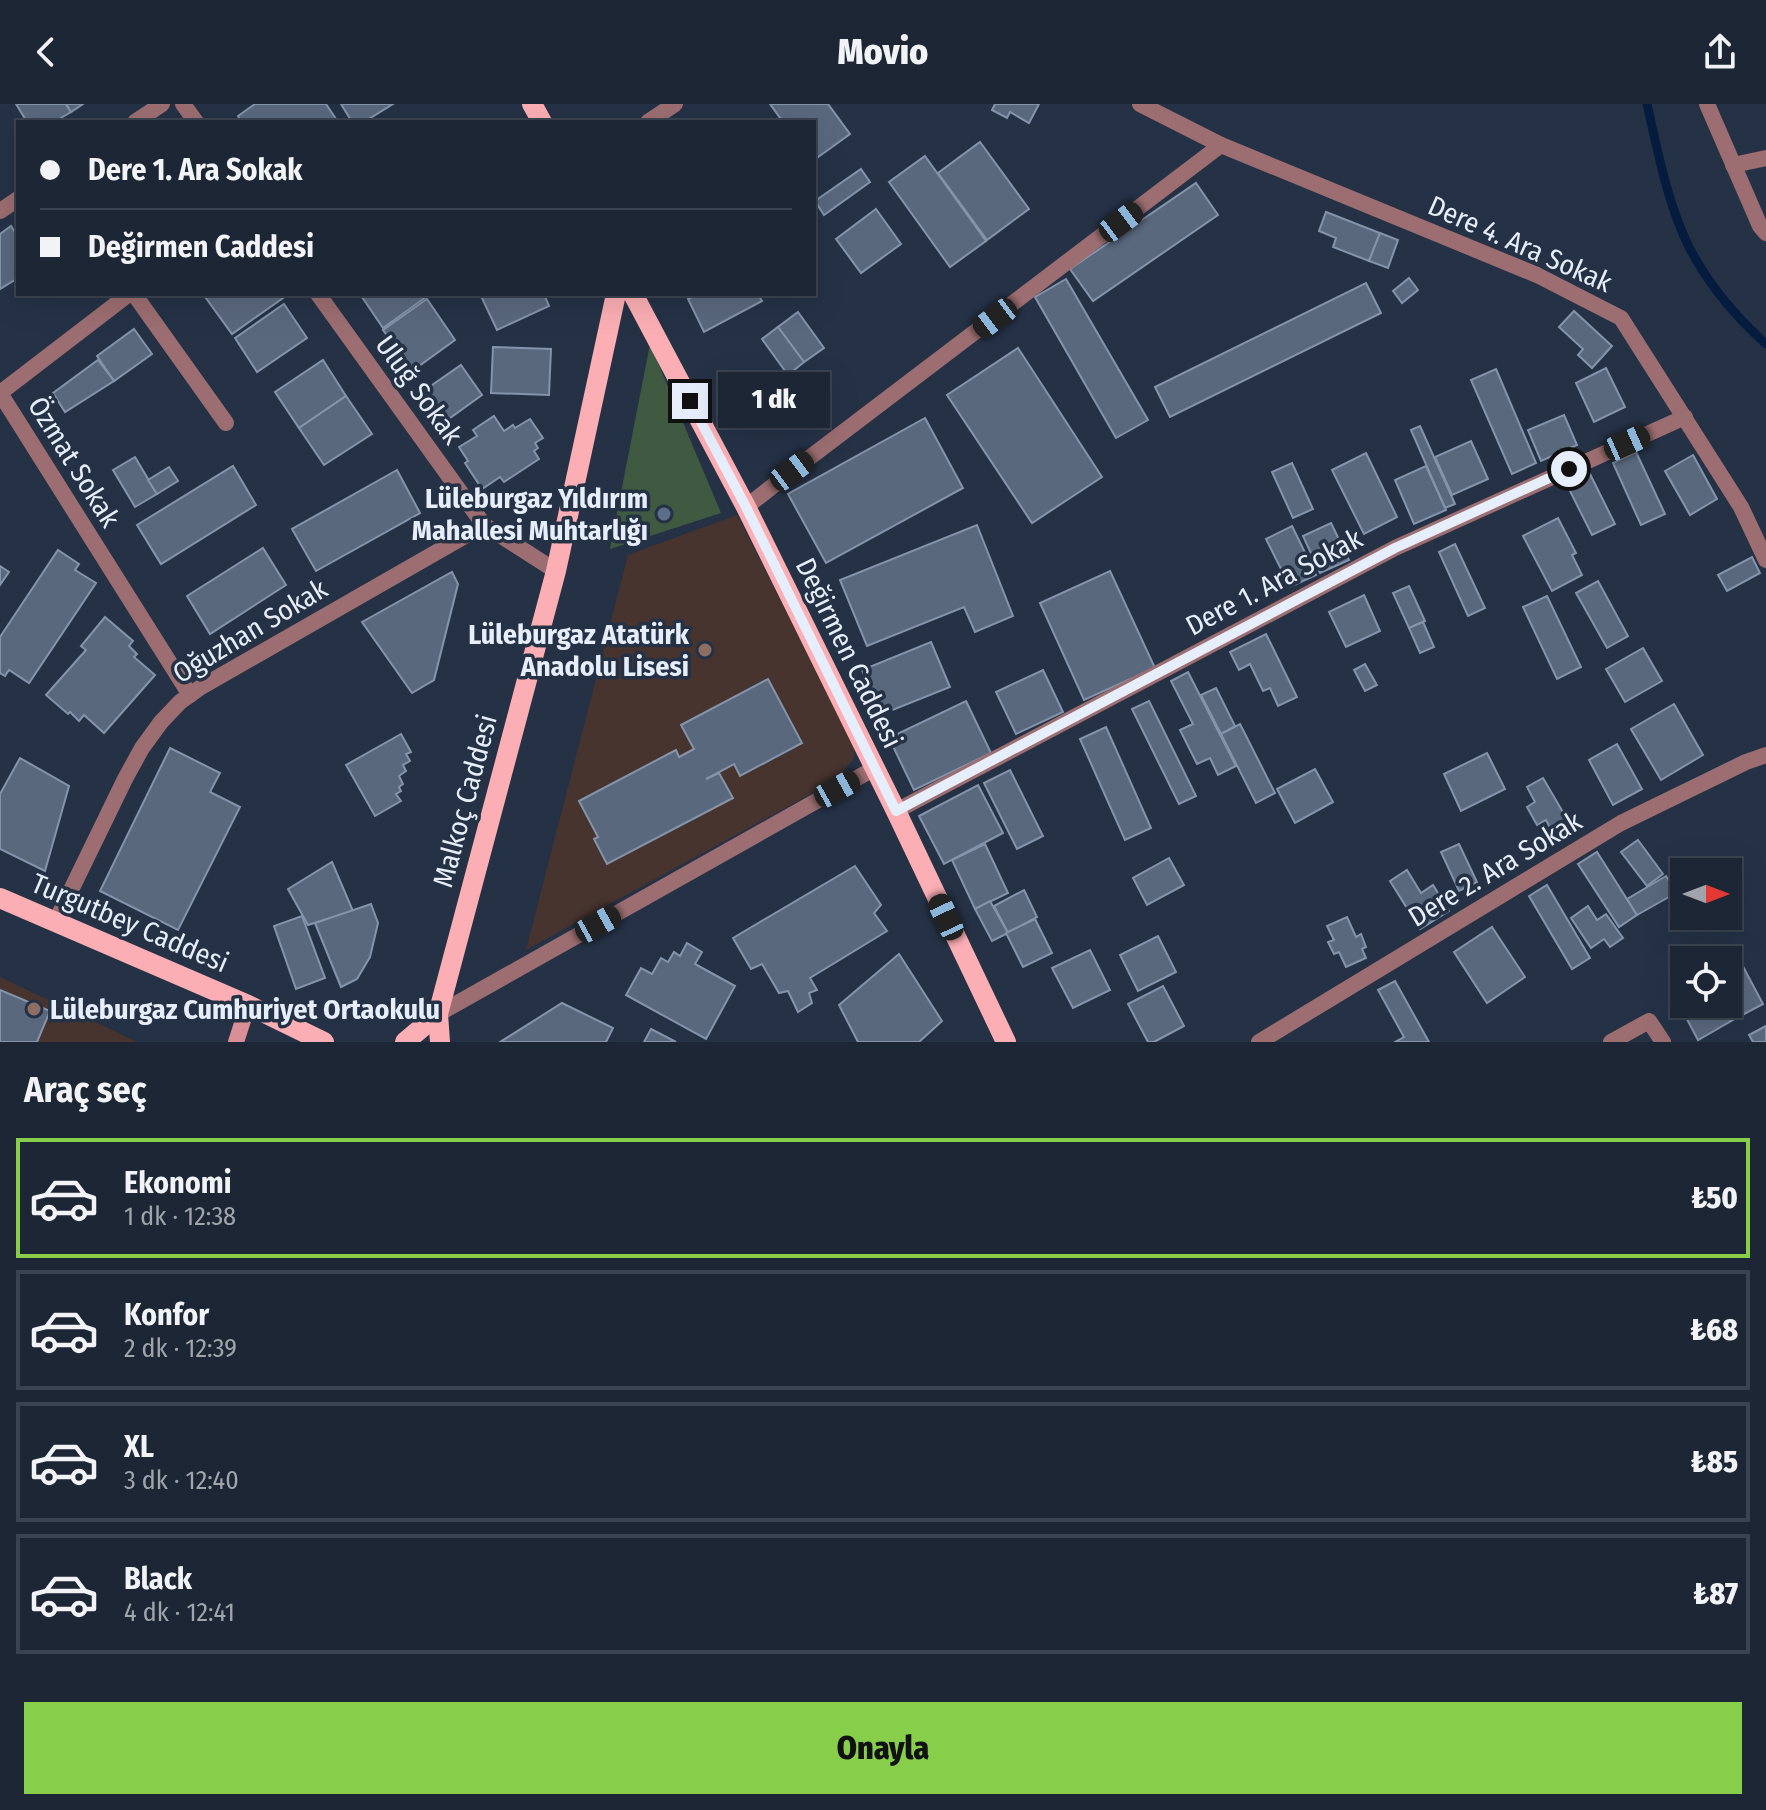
<!DOCTYPE html>
<html lang="tr">
<meta charset="utf-8">
<style>
:root{--surface:#1c2634;--page:#293240;--text:#f1f3f6;--muted:#a0a5ac;--line:#3a434f;--accent:#87cf4b}
body{margin:0;font-family:"Fira Sans Condensed",sans-serif;background:var(--page);color:var(--text);height:100vh;display:flex;flex-direction:column;font-size:30px;white-space:nowrap}
*{box-sizing:border-box;margin:0}
p{font-size:26px;color:var(--muted)}
.icon{flex:none;width:44px;height:44px;fill:none;stroke:currentColor;stroke-width:2;stroke-linecap:round;stroke-linejoin:round}
.map{position:relative;height:938px;overflow:hidden}
.drawer{display:flex;flex-direction:column;background:var(--surface);flex:1}
.drawer>*{flex:none}
.top-card{position:absolute;left:16px;top:16px;width:800px;height:176px;border-radius:0px;box-shadow:0 8px 32px #0002,0 0 0 2px var(--line);display:grid;align-content:center;height:176px;padding:0 24px;background:var(--surface)}
.needle{width:52px;rotate:90deg}
.controls{position:absolute;left:1670px;top:754px;display:grid;gap:16px}
.controls a{display:grid;place-items:center;width:72px;height:72px;border-radius:0px;background:var(--surface);box-shadow:0 8px 32px #0002,0 0 0 2px var(--line);font-size:40px}
.end{position:absolute;width:36px;height:36px;margin:-18px;border:10px solid #e6eefb;background:#111;box-shadow:0 0 0 4px #111}
.from{border-radius:50%}
.bubble{position:absolute;height:56px;border-radius:0px;background:var(--surface);box-shadow:0 8px 32px #0002,0 0 0 2px var(--line);font-size:26px;font-weight:800;line-height:56px;text-align:center}
.car{position:absolute;width:24px;height:48px;margin:-24px -12px;border-radius:10px;box-shadow:0 0 6px 2px #0007;background:linear-gradient(#222 24%,#8ab4d8 0 40%,#222 0 76%,#8ab4d8 0 86%,#222 0)}
.top-card b{display:flex;align-items:center;gap:28px;height:76px;font-size:30px}
.top-card b+b{border-top:2px solid var(--line)}
.top-card i{width:20px;height:20px;background:var(--text)}
ul{padding:0;list-style:none}
li{display:flex;align-items:center;gap:24px;height:120px;margin:0 16px 12px;padding:0 8px;border:4px solid var(--line);border-radius:0px}
li div{flex:1}
li b{display:block;font-size:30px}
li em{font-style:normal;font-weight:800}
li.on{border-color:var(--accent)}
li>.icon{width:72px;height:72px;stroke-width:1.5}
h2{padding:0 24px;font-size:36px;line-height:96px}
.primary-button{display:flex;gap:16px;margin-top:auto;padding:16px 24px}
.primary-button a{flex:1;height:92px;border-radius:0px;background:var(--accent);color:#111;font-size:32px;font-weight:800;line-height:92px;text-align:center}
header{display:flex;justify-content:space-between;align-items:center;height:104px;padding:0 24px;background:var(--surface);font-size:36px;font-weight:800}
.map>svg:first-child{display:block}
</style>
<header><svg class="icon" aria-label="back" viewBox="0 0 24 24"><path d="M15 5l-7 7 7 7"/></svg>Movio<svg class="icon" aria-label="share" viewBox="0 0 24 24"><path d="M12 15V3M7 8l5-5 5 5M5 13v7h14v-7"/></svg></header>
<div class="map">
<svg width="1766" height="938" viewBox="0 0 1766 938">
<rect width="100%" height="100%" fill="#253246"/>
<g fill="#47342f">
<polygon points="737,411 854,641 854,654 838,675 526,846 628,451"/>
<polygon points="0,873 137,938 0,938"/>
</g>
<polygon fill="#3f5a41" points="650,240 721,409 610,445"/>
<g fill="none" stroke-linecap="round" stroke-linejoin="round">
<path stroke="#061c3e" stroke-width="9" d="M1647,0C1658,48 1667,98 1689,143C1708,180 1735,212 1766,240"/>
</g>
<g fill="#5a687e" stroke="#8494ab" stroke-width="2">
<polygon points="16,0 66,0 71,8 54,18 27,18"/>
<polygon points="66,0 83,0 71,8"/>
<polygon points="255,0 326,0 338,18 241,18 238,12"/>
<polygon points="341,0 393,0 364,18 352,18"/>
<polygon points="770,0 828,0 850,30 814,56 814,18 783,18"/>
<polygon points="995,0 1039,0 1029,19 1010,8 1007,14 992,6"/>
<polygon points="980,38 1029,105 987,136 938,69"/>
<polygon points="925,52 986,137 950,163 889,78"/>
<polygon points="861,65 870,78 824,111 815,97"/>
<polygon points="1196,79 1218,111 1093,197 1070,165"/>
<polygon points="876,105 901,140 861,169 836,135"/>
<polygon points="1326,108 1380,129 1369,157 1333,143 1336,134 1319,127"/>
<polygon points="11,122 18,133 18,174 0,185 0,130"/>
<polygon points="1380,129 1398,136 1388,164 1369,157"/>
<polygon points="1409,174 1418,186 1402,199 1393,187"/>
<polygon points="1066,175 1148,316 1116,334 1035,193"/>
<polygon points="1366,179 1381,209 1170,313 1155,283"/>
<polygon points="203,190 279,190 283,194 232,230"/>
<polygon points="360,190 423,190 426,193 383,224"/>
<polygon points="480,190 544,190 549,202 497,226"/>
<polygon points="698,190 758,190 762,197 704,228 688,195"/>
<polygon points="427,195 455,236 412,267 383,226"/>
<polygon points="284,200 307,234 257,268 235,234"/>
<polygon points="1574,207 1612,242 1592,264 1578,251 1583,245 1559,223"/>
<polygon points="798,208 824,244 804,258 778,223"/>
<polygon points="778,223 804,258 788,271 762,235"/>
<polygon points="134,225 152,250 114,277 97,252"/>
<polygon points="493,243 551,245 549,291 491,289"/>
<polygon points="1018,244 1102,373 1032,419 947,291"/>
<polygon points="98,256 114,277 65,308 53,289"/>
<polygon points="323,256 346,292 299,324 275,288"/>
<polygon points="461,261 482,291 443,319 422,288"/>
<polygon points="1606,264 1625,303 1594,318 1576,279"/>
<polygon points="1496,265 1536,359 1512,370 1471,276"/>
<polygon points="346,292 372,330 324,361 299,324"/>
<polygon points="1564,311 1577,341 1541,357 1528,326"/>
<polygon points="494,312 504,327 513,321 515,324 530,315 543,334 535,339 538,344 534,347 539,355 504,378 500,373 482,385 465,359 468,357 459,343 477,332 473,326"/>
<polygon points="925,314 963,384 826,459 788,390"/>
<polygon points="1420,322 1455,400 1445,404 1411,326"/>
<polygon points="1471,337 1488,375 1452,391 1435,353"/>
<polygon points="1636,348 1665,410 1641,421 1613,359"/>
<polygon points="1366,349 1397,413 1364,430 1332,366"/>
<polygon points="1693,351 1717,395 1690,411 1665,367"/>
<polygon points="135,353 157,390 135,403 113,366"/>
<polygon points="1292,359 1313,405 1293,414 1272,368"/>
<polygon points="233,362 256,401 161,460 137,421"/>
<polygon points="1426,362 1446,406 1414,420 1395,376"/>
<polygon points="169,363 178,377 157,390 148,376"/>
<polygon points="397,366 420,409 316,467 292,425"/>
<polygon points="1590,370 1615,420 1592,431 1567,381"/>
<polygon points="1558,414 1576,449 1572,451 1582,471 1552,487 1523,432"/>
<polygon points="1331,419 1349,456 1320,469 1303,432"/>
<polygon points="977,421 1013,512 975,528 964,503 867,542 840,476"/>
<polygon points="1292,422 1316,471 1290,483 1266,435"/>
<polygon points="1455,440 1485,504 1468,512 1439,448"/>
<polygon points="263,444 286,481 210,530 187,492"/>
<polygon points="58,446 79,460 75,466 96,479 29,579 9,566 5,572 0,569 0,533"/>
<polygon points="1752,453 1760,469 1727,487 1718,471"/>
<polygon points="0,462 9,468 0,481"/>
<polygon points="1110,467 1155,564 1084,596 1040,499"/>
<polygon points="452,468 458,480 434,576 412,589 362,518"/>
<polygon points="1598,477 1628,532 1607,544 1576,489"/>
<polygon points="1409,482 1425,517 1409,524 1393,489"/>
<polygon points="1364,491 1380,527 1346,543 1329,508"/>
<polygon points="1547,492 1581,563 1557,575 1523,503"/>
<polygon points="105,513 133,537 129,542 137,550 134,553 155,571 104,629 84,611 79,617 70,608 68,610 46,591 86,546 81,542"/>
<polygon points="1423,518 1434,543 1420,549 1409,524"/>
<polygon points="1266,530 1297,593 1278,602 1270,584 1263,587 1250,560 1239,566 1230,548"/>
<polygon points="931,538 950,583 880,611 862,566"/>
<polygon points="1643,544 1662,577 1625,598 1606,565"/>
<polygon points="1365,560 1377,581 1365,587 1354,566"/>
<polygon points="1043,566 1063,608 1016,630 996,588"/>
<polygon points="1188,568 1236,662 1218,671 1210,654 1197,660 1180,626 1193,620 1171,577"/>
<polygon points="768,575 802,639 740,672 734,660 706,675 719,669 733,694 607,760 594,735 598,733 579,697 676,646 679,653 694,645 681,621"/>
<polygon points="1216,584 1235,622 1221,630 1201,591"/>
<polygon points="966,597 991,649 914,686 889,634"/>
<polygon points="1149,597 1196,692 1179,700 1132,605"/>
<polygon points="1674,600 1703,651 1661,676 1631,625"/>
<polygon points="1240,620 1275,689 1256,699 1221,630"/>
<polygon points="1106,623 1151,724 1125,736 1080,635"/>
<polygon points="401,630 411,648 406,650 410,657 403,661 406,667 399,672 403,680 399,683 401,687 396,690 401,697 375,712 346,661"/>
<polygon points="1617,640 1642,685 1613,701 1589,656"/>
<polygon points="170,644 220,669 210,688 240,703 178,826 100,787"/>
<polygon points="1487,649 1505,685 1461,707 1444,670"/>
<polygon points="20,654 69,682 45,767 0,745 0,690"/>
<polygon points="1315,665 1333,698 1295,719 1277,685"/>
<polygon points="1010,666 1043,732 1017,745 984,679"/>
<polygon points="1543,674 1567,715 1550,724 1546,716 1537,721 1527,703 1535,698 1527,683"/>
<polygon points="978,681 1003,729 944,760 919,712"/>
<polygon points="1638,736 1663,770 1647,782 1621,748"/>
<polygon points="985,740 1008,789 975,805 952,756"/>
<polygon points="1459,740 1477,778 1459,787 1441,748"/>
<polygon points="1597,748 1637,811 1619,823 1578,760"/>
<polygon points="1169,754 1184,781 1147,801 1133,774"/>
<polygon points="332,758 353,807 308,821 288,785"/>
<polygon points="855,762 881,801 874,809 887,827 810,874 817,886 809,889 812,899 798,908 788,887 779,889 762,860 751,865 733,834"/>
<polygon points="1407,766 1421,789 1433,781 1449,807 1420,825 1390,777"/>
<polygon points="1666,772 1676,789 1637,811 1627,795"/>
<polygon points="1547,781 1590,854 1572,865 1529,792"/>
<polygon points="1024,786 1037,813 1008,829 994,802"/>
<polygon points="990,797 1008,829 992,837 975,805"/>
<polygon points="371,800 378,819 370,853 357,875 341,883 315,819"/>
<polygon points="1588,802 1597,816 1606,810 1623,834 1610,843 1604,835 1591,844 1571,814"/>
<polygon points="302,812 325,874 296,885 274,822"/>
<polygon points="1347,813 1356,833 1361,830 1366,843 1362,845 1366,854 1346,863 1339,848 1334,850 1328,838 1334,836 1327,822"/>
<polygon points="1035,815 1052,849 1023,863 1006,829"/>
<polygon points="1492,823 1525,873 1487,899 1454,848"/>
<polygon points="1158,832 1176,868 1138,887 1120,851"/>
<polygon points="687,839 702,848 695,860 735,882 706,935 626,891 641,864 652,870 661,854 668,858 674,848 680,852"/>
<polygon points="1090,846 1110,886 1073,904 1052,864"/>
<polygon points="899,850 942,917 919,938 858,938 839,901"/>
<polygon points="1738,853 1763,900 1731,917 1722,900 1728,900 1728,859"/>
<polygon points="1395,877 1429,938 1395,938 1404,933 1378,886"/>
<polygon points="1163,882 1184,922 1154,938 1148,938 1128,900"/>
<polygon points="1684,883 1684,900 1722,900 1731,917 1698,936 1673,889"/>
<polygon points="0,886 50,907 37,938 0,938"/>
<polygon points="562,899 613,924 606,938 500,938"/>
<polygon points="1766,922 1766,938 1753,938 1749,931"/>
<polygon points="651,925 676,938 644,938"/>
</g>
<g fill="none" stroke-linecap="round" stroke-linejoin="round">
<g stroke="#9c6e71" stroke-width="16">
<polyline points="183,0 196,18"/>
<polyline points="1140,0 1221,41 1537,171 1621,214 1741,403 1766,456"/>
<polyline points="1707,0 1760,122 1766,129"/>
<polyline points="135,18 162,0"/>
<polyline points="648,18 675,0"/>
<polyline points="1733,61 1766,54"/>
<polyline points="0,107 18,95"/>
<polyline points="129,190 0,289 190,591"/>
<polyline points="134,190 226,319"/>
<polyline points="318,190 484,421 556,467"/>
<polyline points="746,403 792,367 1221,41"/>
<polyline points="896,707 1395,444 1685,313"/>
<polyline points="55,819 125,675 142,644 161,618 180,598 201,583 484,421"/>
<polyline points="438,910 875,664"/>
<polyline points="1259,938 1621,719 1746,658 1766,651"/>
<polyline points="1611,938 1649,917 1663,938"/>
</g>
<polyline stroke="#d88f95" stroke-width="16" points="236,938 248,901"/>
<g stroke="#fbafb4" stroke-width="20">
<polyline points="532,0 542,18"/>
<polyline points="633,190 746,403 896,707 1006,938"/>
<polyline points="0,794 248,901 324,938"/>
<polyline points="405,938 438,910"/>
<polyline points="440,938 438,910 556,467 616,190"/>
</g>
</g>
<g fill="none" stroke-linecap="round" stroke-linejoin="round">
<polyline stroke="#e6eefb" stroke-width="10" points="690,297 746,403 896,707 1395,444 1569,365"/>
</g>
<circle fill="#5c6f8a" stroke="#253246" stroke-width="3" cx="664" cy="410" r="8"/>
<g fill="#8d6e63" stroke="#253246" stroke-width="3">
<circle cx="705" cy="546" r="8"/>
<circle cx="34" cy="905" r="8"/>
</g>
<g text-anchor="middle" dominant-baseline="central" stroke-width="7" stroke-linejoin="round" paint-order="stroke">
<g font-size="28" fill="#e6eefb" stroke="#253246">
<text transform="translate(1520 140) rotate(24)">Dere 4. Ara Sokak</text>
<text transform="translate(419 286) rotate(54)">Uluğ Sokak</text>
<text transform="translate(74 358) rotate(58)">Özmat Sokak</text>
<text transform="translate(1274 478) rotate(-28)">Dere 1. Ara Sokak</text>
<text transform="translate(250 527) rotate(-31)">Oğuzhan Sokak</text>
<text transform="translate(849 549) rotate(64)">Değirmen Caddesi</text>
<text transform="translate(465 697) rotate(-75)">Malkoç Caddesi</text>
<text transform="translate(1495 765) rotate(-31)">Dere 2. Ara Sokak</text>
<text transform="translate(130 819) rotate(23)">Turgutbey Caddesi</text>
</g>
<g font-size="28" font-weight="bold" fill="#e6eefb" stroke="#253246" text-anchor="end">
<text x="648" y="394">Lüleburgaz Yıldırım<tspan x="648" dy="32">Mahallesi Muhtarlığı</tspan></text>
<text x="689" y="530">Lüleburgaz Atatürk<tspan x="689" dy="32">Anadolu Lisesi</tspan></text>
<text x="50" y="905" text-anchor="start">Lüleburgaz Cumhuriyet Ortaokulu</text>
</g>
</g>
</svg>
<div class="controls">
<a><svg class="needle" viewBox="-14 -14 28 28"><path d="M0-13l5 13h-10z" fill="#e53935"/><path d="M0 13l5-13h-10z" fill="#a0a5ac"/></svg></a>
<a><svg class="icon" aria-label="locate" viewBox="0 0 24 24"><circle cx="12" cy="12" r="6"/><path d="M12 2v4M12 18v4M2 12h4M18 12h4"/></svg></a>
</div>
<i class="end from" style="left:1569px;top:365px"></i>
<i class="end" style="left:690px;top:297px"></i>
<div class="bubble" style="left:718px;top:268px;width:112px">1 dk</div>
<i class="car" style="left:1121px;top:118px;rotate:53deg"></i>
<i class="car" style="left:995px;top:214px;rotate:233deg"></i>
<i class="car" style="left:1627px;top:339px;rotate:66deg"></i>
<i class="car" style="left:792px;top:367px;rotate:53deg"></i>
<i class="car" style="left:837px;top:685px;rotate:61deg"></i>
<i class="car" style="left:946px;top:813px;rotate:335deg"></i>
<i class="car" style="left:598px;top:820px;rotate:61deg"></i>
<div class="top-card">
<b><i class="from"></i>Dere 1. Ara Sokak</b>
<b><i></i>Değirmen Caddesi</b>
</div>
</div>
<section class="drawer">
<h2>Araç seç</h2>
<ul>
<li class="on"><svg class="icon" aria-label="car" viewBox="0 0 24 24"><path d="M5 17H2v-5l4-1 3-4h7l3 4 3 1v5h-3M9 17h6M6 11h13"/><circle cx="7" cy="17" r="2"/><circle cx="17" cy="17" r="2"/></svg><div><b>Ekonomi</b><p>1 dk · 12:38</p></div><em>₺50</em></li>
<li><svg class="icon" aria-label="car" viewBox="0 0 24 24"><path d="M5 17H2v-5l4-1 3-4h7l3 4 3 1v5h-3M9 17h6M6 11h13"/><circle cx="7" cy="17" r="2"/><circle cx="17" cy="17" r="2"/></svg><div><b>Konfor</b><p>2 dk · 12:39</p></div><em>₺68</em></li>
<li><svg class="icon" aria-label="car" viewBox="0 0 24 24"><path d="M5 17H2v-5l4-1 3-4h7l3 4 3 1v5h-3M9 17h6M6 11h13"/><circle cx="7" cy="17" r="2"/><circle cx="17" cy="17" r="2"/></svg><div><b>XL</b><p>3 dk · 12:40</p></div><em>₺85</em></li>
<li><svg class="icon" aria-label="car" viewBox="0 0 24 24"><path d="M5 17H2v-5l4-1 3-4h7l3 4 3 1v5h-3M9 17h6M6 11h13"/><circle cx="7" cy="17" r="2"/><circle cx="17" cy="17" r="2"/></svg><div><b>Black</b><p>4 dk · 12:41</p></div><em>₺87</em></li>
</ul>
<div class="primary-button"><a>Onayla</a></div>
</section>
